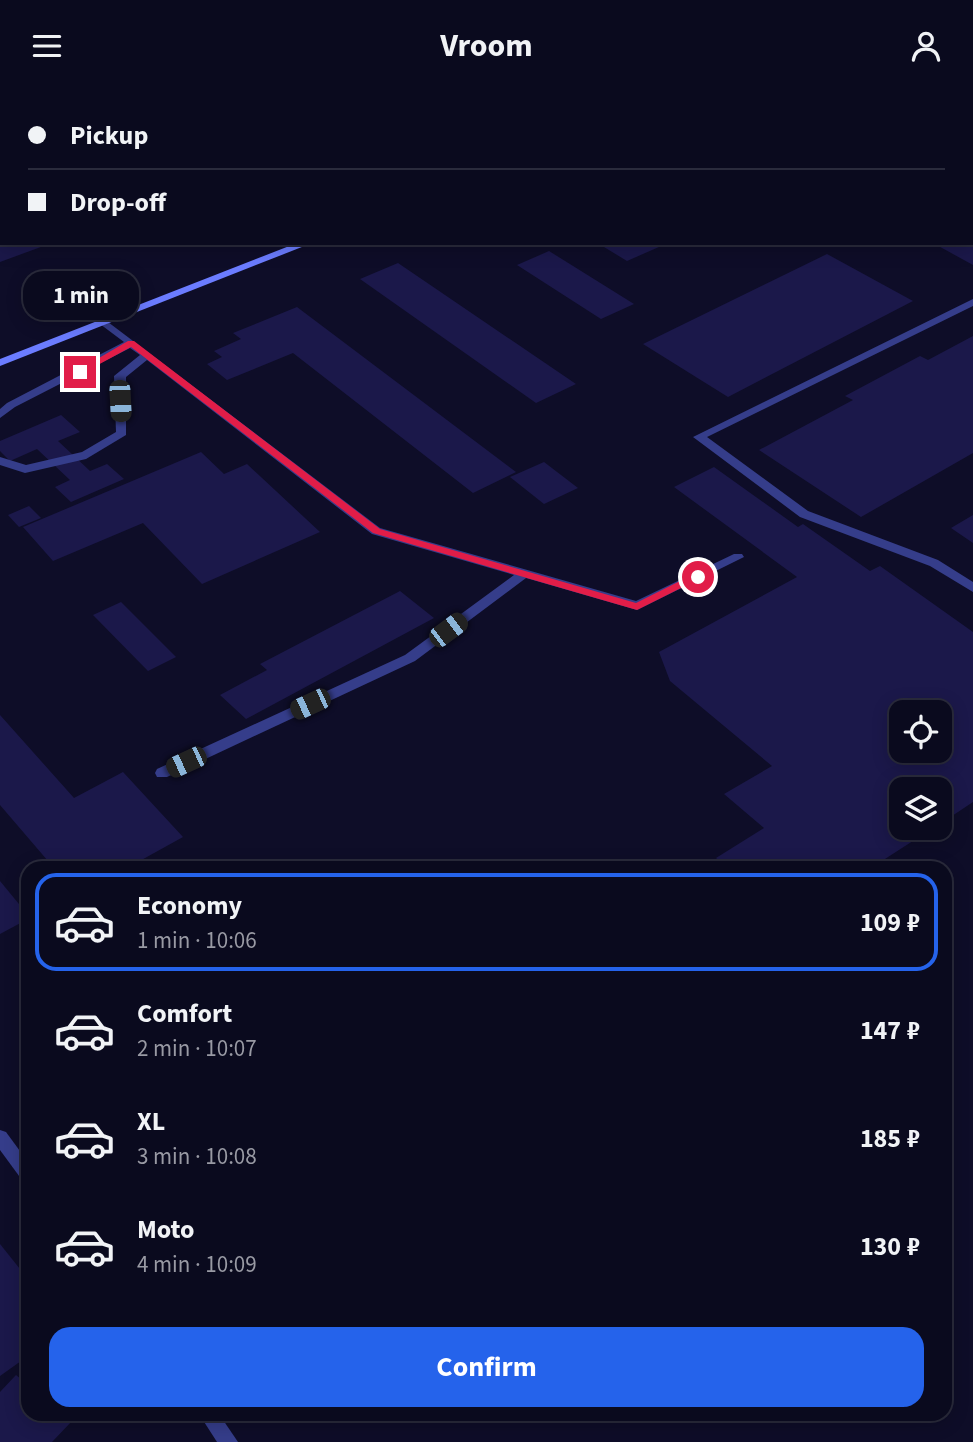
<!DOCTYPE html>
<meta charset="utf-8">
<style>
:root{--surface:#0a0a1e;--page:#18182b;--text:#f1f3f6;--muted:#999aa4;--line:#2a2b3c;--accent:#2563eb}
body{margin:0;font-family:"Source Sans 3",sans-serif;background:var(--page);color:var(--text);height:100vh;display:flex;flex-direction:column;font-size:26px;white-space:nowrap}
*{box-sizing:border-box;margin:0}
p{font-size:23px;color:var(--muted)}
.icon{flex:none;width:38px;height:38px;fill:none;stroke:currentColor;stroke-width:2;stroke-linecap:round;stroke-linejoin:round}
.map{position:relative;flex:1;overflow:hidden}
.details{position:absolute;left:21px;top:770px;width:931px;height:560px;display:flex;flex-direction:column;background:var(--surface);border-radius:21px;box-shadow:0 4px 18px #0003,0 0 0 2px var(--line)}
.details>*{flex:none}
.banner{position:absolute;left:0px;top:0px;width:973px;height:154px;box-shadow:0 4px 18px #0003,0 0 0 2px var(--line);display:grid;align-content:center;height:154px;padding:0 28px;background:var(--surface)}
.tools{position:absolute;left:889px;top:609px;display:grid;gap:14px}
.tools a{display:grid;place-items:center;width:63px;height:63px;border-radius:14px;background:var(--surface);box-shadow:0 4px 18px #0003,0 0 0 2px var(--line);font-size:35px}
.end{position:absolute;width:32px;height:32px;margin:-16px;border:9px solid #e11d48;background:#fff;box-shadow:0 0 0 4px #fff}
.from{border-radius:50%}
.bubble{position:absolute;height:49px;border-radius:21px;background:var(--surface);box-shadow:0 4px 18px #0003,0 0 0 2px var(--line);font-size:23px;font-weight:700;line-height:49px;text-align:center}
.car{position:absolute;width:21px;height:42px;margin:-21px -10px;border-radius:9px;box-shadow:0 0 5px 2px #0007;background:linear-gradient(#222 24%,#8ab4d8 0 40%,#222 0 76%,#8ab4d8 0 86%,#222 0)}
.banner b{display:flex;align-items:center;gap:24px;height:66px;font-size:26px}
.banner b+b{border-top:2px solid var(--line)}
.banner i{width:18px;height:18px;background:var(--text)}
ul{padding:12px 0 0;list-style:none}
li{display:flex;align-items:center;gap:21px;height:98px;margin:0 14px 10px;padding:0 14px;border:4px solid transparent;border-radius:21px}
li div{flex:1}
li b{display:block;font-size:26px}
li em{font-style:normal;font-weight:700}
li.selected{border-color:var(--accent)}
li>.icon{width:63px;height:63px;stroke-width:1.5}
.action{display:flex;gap:14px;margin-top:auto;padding:14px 28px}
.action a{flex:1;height:80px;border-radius:21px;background:var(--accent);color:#fff;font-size:28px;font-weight:700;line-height:80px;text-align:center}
header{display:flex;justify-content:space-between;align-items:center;height:91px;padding:0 28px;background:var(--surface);font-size:32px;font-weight:700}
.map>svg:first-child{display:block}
</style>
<header><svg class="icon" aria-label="menu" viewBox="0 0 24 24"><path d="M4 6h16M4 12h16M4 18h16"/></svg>Vroom<svg class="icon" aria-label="person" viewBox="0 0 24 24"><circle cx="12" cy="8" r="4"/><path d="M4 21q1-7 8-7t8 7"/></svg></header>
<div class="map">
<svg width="973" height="1351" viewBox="0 0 973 1351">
<rect width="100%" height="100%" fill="#0e0d28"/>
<g fill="#1b184a" fill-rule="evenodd">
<polygon points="0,152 49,152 49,153 0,171"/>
<polygon points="613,152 668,152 627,170 604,156"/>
<polygon points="933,152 973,152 973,174"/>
<polygon points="549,160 634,213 601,228 517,174"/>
<polygon points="827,163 913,210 728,306 643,253"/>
<polygon points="398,172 576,293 536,312 360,188"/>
<polygon points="297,216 516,381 473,402 293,262 227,289 207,273 222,266 214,260 241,248 233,242"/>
<polygon points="973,245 973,362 861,426 759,359 853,309 845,305 920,265 928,269"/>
<polygon points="61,324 80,341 58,350 90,380 107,373 124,388 71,411 55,396 70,389 37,358 10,370 0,360 0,350"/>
<polygon points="201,361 224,383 247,373 320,441 202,493 143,432 53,470 23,436"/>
<polygon points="544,371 578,397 544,413 510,386"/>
<path d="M714,376L798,436L803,433L870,480L880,475L973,541V711L940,733V698H901V737H933L871,777H727L716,767L764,737L724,703L772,675L670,590L659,561L797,486L674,396ZM901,621H940V660H901Z"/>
<polygon points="29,415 41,427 19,436 8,424"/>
<polygon points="973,424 973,452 951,437"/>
<polygon points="400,500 434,527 246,628 220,604 267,579 260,573"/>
<polygon points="121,511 176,566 148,580 93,524"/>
<polygon points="0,624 74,707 123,681 183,746 127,777 54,777 0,714"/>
<polygon points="0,790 28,824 28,828 0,843"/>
<polygon points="0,1153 28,1188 28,1265 0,1285"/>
<polygon points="16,1284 28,1294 28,1323 63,1323 72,1330 52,1351 0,1351 0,1301"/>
</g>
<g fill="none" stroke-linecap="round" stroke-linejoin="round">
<g fill="#353d8a" fill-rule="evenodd">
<polygon points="37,0 47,0 48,2 39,2"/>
<polygon points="270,0 336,0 337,2 272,2"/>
<polygon points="973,208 973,215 707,346 808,420 938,469 973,491 973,501 930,475 800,426 693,346"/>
<polygon points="104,228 380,437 636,510 734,463 742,463 744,466 637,519 526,487 415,570 167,686 157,686 155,682 157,678 405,564 514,484 372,443 147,269 126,286 126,344 86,368 25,382 0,374 0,366 26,374 82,361 116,341 114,285 140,264 130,257 15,316 0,327 0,318 7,312 124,251 100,233 99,231"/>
<polygon points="0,1039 6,1041 28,1071 28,1091 22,1089 0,1059"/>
<polygon points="199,1323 219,1323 238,1351 217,1351"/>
</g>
<g fill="#6b7cff" fill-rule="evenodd">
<polygon points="680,0 692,0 679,2"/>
<polygon points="297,152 312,152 0,275 0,268"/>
</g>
</g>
<polygon fill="#e11d48" points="128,250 134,250 380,438 636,512 694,483 703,486 637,519 373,442 131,256 83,282 75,281"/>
</svg>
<div class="tools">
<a><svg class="icon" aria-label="locate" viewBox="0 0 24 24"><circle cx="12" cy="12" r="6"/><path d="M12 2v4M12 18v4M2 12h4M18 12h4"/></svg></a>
<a><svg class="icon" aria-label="layers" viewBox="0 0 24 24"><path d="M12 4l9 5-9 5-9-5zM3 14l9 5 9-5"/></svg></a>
</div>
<i class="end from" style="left:698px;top:486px"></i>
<i class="end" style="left:80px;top:281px"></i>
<div class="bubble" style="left:23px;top:180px;width:116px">1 min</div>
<i class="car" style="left:120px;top:310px;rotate:177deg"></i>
<i class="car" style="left:448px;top:539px;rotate:53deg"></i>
<i class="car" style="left:310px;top:613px;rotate:245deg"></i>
<i class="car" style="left:186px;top:671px;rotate:245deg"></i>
<div class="banner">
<b><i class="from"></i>Pickup</b>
<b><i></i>Drop-off</b>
</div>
<section class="details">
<ul>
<li class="selected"><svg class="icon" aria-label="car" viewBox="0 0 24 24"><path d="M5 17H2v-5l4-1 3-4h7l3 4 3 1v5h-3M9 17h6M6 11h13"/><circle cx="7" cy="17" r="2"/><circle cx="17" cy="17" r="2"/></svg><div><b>Economy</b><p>1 min · 10:06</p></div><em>109 ₽</em></li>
<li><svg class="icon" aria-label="car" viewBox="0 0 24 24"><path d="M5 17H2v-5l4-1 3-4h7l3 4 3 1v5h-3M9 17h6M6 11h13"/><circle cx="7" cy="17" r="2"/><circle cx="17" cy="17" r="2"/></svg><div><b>Comfort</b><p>2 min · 10:07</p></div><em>147 ₽</em></li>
<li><svg class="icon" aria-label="car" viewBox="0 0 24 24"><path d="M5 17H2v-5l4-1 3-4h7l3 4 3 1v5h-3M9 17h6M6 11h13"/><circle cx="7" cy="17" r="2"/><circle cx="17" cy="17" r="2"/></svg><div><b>XL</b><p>3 min · 10:08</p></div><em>185 ₽</em></li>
<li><svg class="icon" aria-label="car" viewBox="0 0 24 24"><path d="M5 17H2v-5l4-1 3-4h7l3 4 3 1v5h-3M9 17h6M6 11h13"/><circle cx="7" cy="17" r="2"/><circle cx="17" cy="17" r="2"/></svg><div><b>Moto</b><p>4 min · 10:09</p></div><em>130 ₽</em></li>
</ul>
<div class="action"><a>Confirm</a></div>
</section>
</div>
